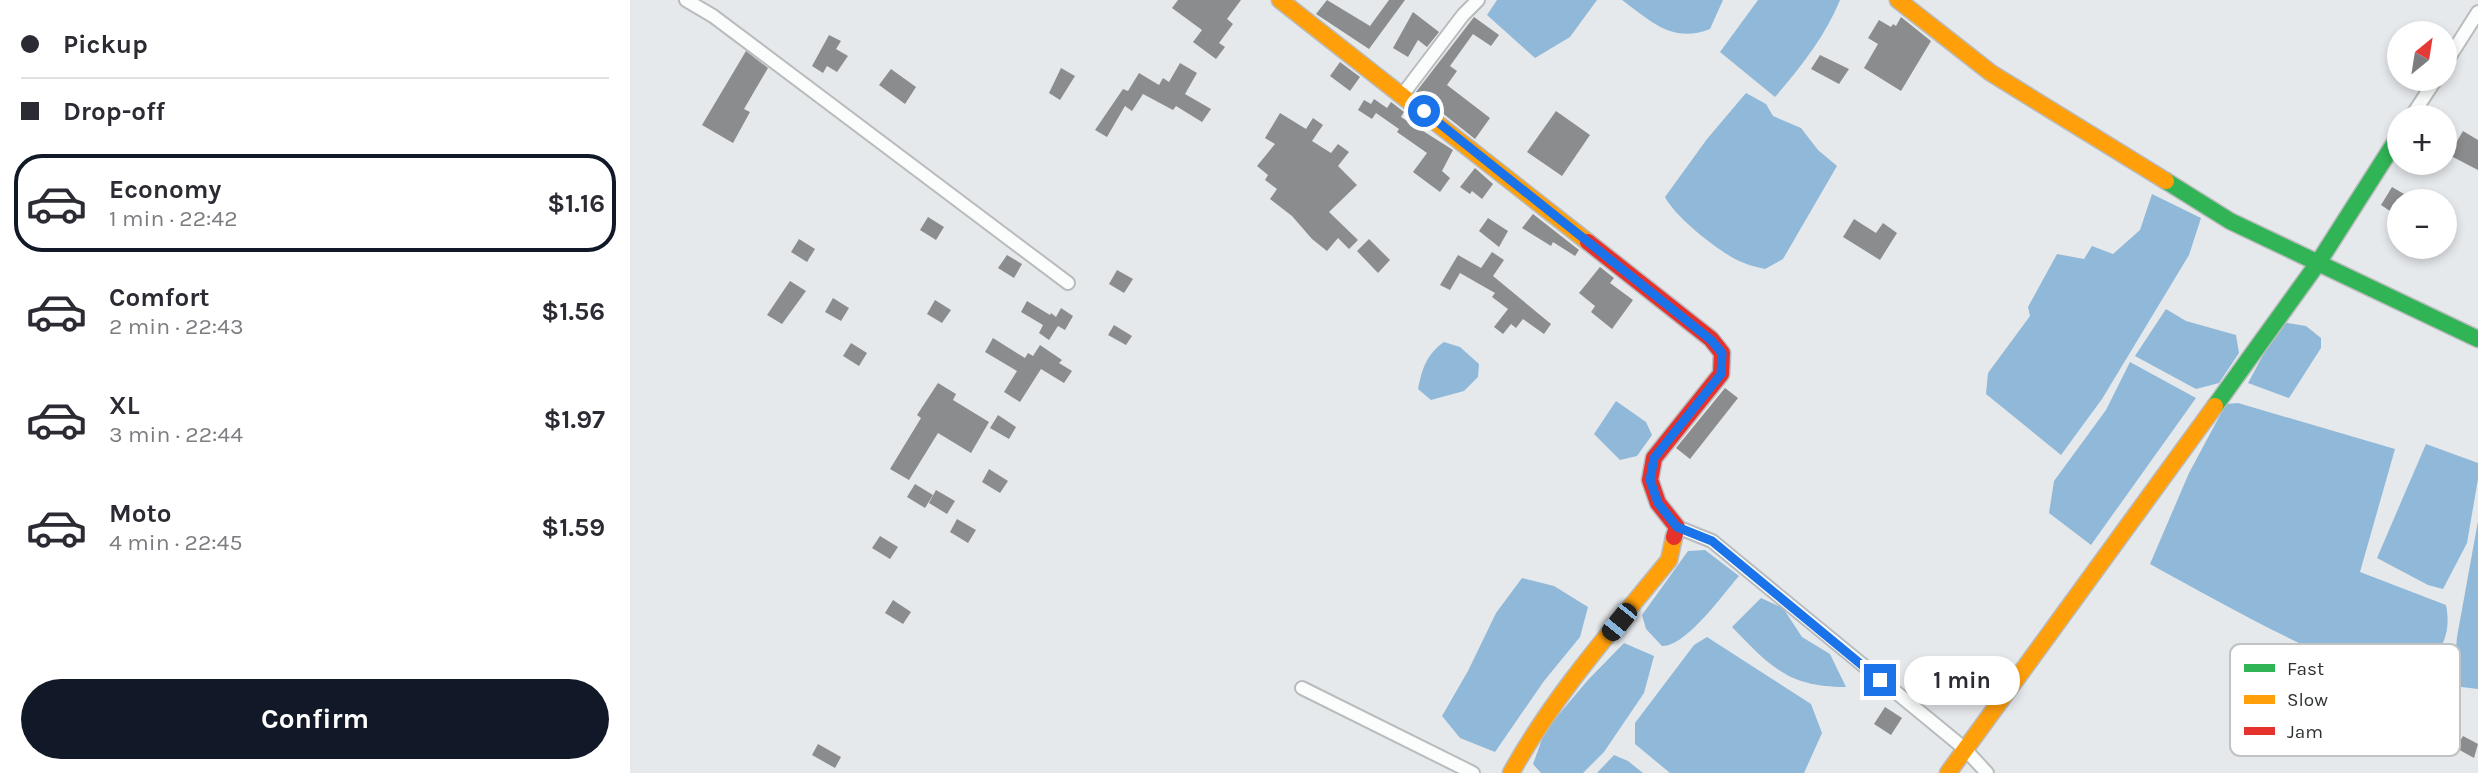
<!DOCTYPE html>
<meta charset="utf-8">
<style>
:root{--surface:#fff;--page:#f2f2f3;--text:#2b2b33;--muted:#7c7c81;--line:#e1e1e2;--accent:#111827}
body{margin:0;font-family:Karla,sans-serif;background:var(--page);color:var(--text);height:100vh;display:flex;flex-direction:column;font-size:26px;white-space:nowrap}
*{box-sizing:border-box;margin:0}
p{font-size:23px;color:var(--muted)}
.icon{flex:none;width:38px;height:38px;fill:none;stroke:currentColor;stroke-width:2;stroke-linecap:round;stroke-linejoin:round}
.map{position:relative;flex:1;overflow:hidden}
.details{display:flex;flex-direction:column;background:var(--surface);width:630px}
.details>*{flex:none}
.top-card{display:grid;align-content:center;height:154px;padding:0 21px;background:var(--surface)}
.needle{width:46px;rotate:30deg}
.buttons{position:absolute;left:1757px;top:21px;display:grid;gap:14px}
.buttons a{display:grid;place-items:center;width:70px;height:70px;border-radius:50%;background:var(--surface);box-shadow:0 4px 10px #0003;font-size:35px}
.end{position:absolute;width:32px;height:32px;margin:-16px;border:9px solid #1a73e8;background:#fff;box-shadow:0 0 0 4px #fff}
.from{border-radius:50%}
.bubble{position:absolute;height:49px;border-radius:24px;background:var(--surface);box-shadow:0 4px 10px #0003;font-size:23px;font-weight:700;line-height:49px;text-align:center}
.car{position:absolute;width:21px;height:42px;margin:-21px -10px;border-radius:9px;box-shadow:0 0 5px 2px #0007;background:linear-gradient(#222 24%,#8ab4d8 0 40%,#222 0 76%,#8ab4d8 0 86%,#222 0)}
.top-card b{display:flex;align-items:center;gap:24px;height:66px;font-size:26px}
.top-card b+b{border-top:2px solid var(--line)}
.top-card i{width:18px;height:18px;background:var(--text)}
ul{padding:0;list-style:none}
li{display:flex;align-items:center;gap:21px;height:98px;margin:0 14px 10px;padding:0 7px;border:4px solid transparent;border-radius:28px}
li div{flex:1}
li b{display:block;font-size:26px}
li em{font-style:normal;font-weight:700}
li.active{border-color:var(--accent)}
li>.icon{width:63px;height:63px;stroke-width:1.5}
.action{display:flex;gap:14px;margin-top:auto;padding:14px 21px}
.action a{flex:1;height:80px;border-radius:42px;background:var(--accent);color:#fff;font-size:28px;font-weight:700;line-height:80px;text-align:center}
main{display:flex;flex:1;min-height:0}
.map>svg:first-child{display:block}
</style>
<main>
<section class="details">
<div class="top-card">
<b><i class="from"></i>Pickup</b>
<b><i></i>Drop-off</b>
</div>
<ul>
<li class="active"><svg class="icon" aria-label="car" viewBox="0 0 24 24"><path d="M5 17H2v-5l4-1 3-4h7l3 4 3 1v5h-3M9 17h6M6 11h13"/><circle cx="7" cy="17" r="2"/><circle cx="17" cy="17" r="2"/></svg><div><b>Economy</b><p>1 min · 22:42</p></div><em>$1.16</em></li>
<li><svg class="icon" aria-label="car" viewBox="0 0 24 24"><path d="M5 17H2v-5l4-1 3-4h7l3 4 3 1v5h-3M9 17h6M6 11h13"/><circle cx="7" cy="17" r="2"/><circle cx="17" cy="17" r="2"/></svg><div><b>Comfort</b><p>2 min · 22:43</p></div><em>$1.56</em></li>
<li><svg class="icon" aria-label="car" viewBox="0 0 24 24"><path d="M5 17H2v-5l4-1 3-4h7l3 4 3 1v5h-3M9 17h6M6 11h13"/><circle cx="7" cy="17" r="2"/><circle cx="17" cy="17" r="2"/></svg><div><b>XL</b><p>3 min · 22:44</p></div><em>$1.97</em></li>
<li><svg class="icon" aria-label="car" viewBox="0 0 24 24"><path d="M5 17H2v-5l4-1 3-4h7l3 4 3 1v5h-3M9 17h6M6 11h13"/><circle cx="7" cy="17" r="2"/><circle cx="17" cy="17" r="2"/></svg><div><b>Moto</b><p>4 min · 22:45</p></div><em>$1.59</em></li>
</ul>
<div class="action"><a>Confirm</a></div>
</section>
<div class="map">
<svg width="1848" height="773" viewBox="0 0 1848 773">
<rect width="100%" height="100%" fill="#e6e9ec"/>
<g fill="#90b8d8">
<polygon points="867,0 967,0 940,37 905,58 857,15"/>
<path d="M992,0H1093L1080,29C1042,44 1021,21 992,0Z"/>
<path d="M1128,0H1210C1196,35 1170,68 1145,97L1090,52Z"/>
<path d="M1116,93L1136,104L1143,116L1171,128L1188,150L1207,166L1153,259L1135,269C1128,267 1121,266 1114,263C1092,255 1045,217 1035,197L1077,139Z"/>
<polygon points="1522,194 1571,218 1559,255 1472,399 1431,455 1356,394 1358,373 1400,316 1398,307 1427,254 1454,259 1462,246 1483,254 1510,230"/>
<polygon points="1536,309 1556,321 1606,335 1609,353 1589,383 1566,389 1505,356"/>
<polygon points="1651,322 1676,326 1691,338 1691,348 1659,398 1618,383"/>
<path d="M814,342L830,347L849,364L848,377L834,391L801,400L788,389C792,368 797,354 814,342Z"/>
<polygon points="1500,362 1566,398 1461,545 1419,513 1424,481 1476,410"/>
<polygon points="986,401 1016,422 1022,435 1007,456 990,460 964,434"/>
<path d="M1608,403L1765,449L1730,572L1816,605C1824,646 1801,660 1774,685C1685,657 1602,609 1520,564L1559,473L1596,404Z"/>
<polygon points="1796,444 1848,463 1848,479 1837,543 1813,589 1798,585 1747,558"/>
<polygon points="1848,521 1848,689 1823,686 1827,637"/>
<path d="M1075,550L1109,576C1093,594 1056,647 1032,646L1016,629L1012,615L1058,551Z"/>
<polygon points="892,578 924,586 958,607 950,637 914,681 865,752 830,738 812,716 838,671 866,613"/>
<path d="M1131,598L1153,608L1172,637L1200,654L1216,687C1158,687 1141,667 1102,627Z"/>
<polygon points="1077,637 1181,704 1192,733 1174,773 1040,773 1005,744 1005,723 1064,645"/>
<polygon points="994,643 1024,656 1014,693 974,752 953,773 911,773 903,764 915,731 957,681"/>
<polygon points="984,755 998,761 1013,773 967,773"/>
</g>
<g fill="#8a8c8d">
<polygon points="548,0 611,0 597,19 603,24 589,43 595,47 586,59 563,42 572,30 542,8"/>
<polygon points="697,0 740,26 759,0 775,0 739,49 686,14"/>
<polygon points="783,12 809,32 797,47 788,40 778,57 763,48"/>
<polygon points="844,17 869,35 861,46 843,34 820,66 827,71 817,85 860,118 845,139 786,92"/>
<polygon points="1271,17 1301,41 1271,91 1234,68 1248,44 1238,38 1249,20 1261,27 1263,24 1266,26"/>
<polygon points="199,35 211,41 206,49 218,56 207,72 197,66 193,73 182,66"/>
<polygon points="116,51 138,68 114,109 120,112 103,143 72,125"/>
<polygon points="1190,55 1219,69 1209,84 1181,69"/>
<polygon points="710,62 730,77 720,91 700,76"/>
<polygon points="550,63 567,73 555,94 581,109 572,122 546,106 543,110 513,94 502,111 495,106 477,137 465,130 493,89 498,91 509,73 529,85 533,78 539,82"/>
<polygon points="431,68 445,76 430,100 419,93"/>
<polygon points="261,69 286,87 275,104 249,85"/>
<polygon points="744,99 757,108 761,102 774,112 771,117 823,150 812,171 820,178 810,192 783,172 797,153 767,132 769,129 746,113 742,119 728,110 734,100 741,104"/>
<polygon points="926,111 960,135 932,176 897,152"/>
<polygon points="650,113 676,129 683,118 693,125 682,141 701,153 708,144 719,152 708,166 727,185 699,212 728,240 719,249 708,238 697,251 682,239 662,216 640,199 647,189 635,180 638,175 627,166 645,144 635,138"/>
<polygon points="1833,131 1848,140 1848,170 1819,155"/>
<polygon points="845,168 863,184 852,199 842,191 840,194 830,187"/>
<polygon points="1762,187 1786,201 1769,201 1769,217 1751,205"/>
<polygon points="903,214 949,250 945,256 923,242 921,246 892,228"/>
<polygon points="298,217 314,227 306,240 290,230"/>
<polygon points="858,218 878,231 869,247 849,231"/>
<polygon points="1224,219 1246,233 1253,223 1267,233 1250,260 1213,237"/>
<polygon points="169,239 185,249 177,262 161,252"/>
<polygon points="739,239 760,260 748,273 727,251"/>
<polygon points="862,252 874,260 863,276 921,324 914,334 893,319 886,328 881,324 873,334 864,327 878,309 862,297 865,293 830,273 820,290 810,285 828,255 851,268"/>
<polygon points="377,255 392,264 384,278 368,268"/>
<polygon points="970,267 984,278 980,283 1003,300 982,329 961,312 965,306 949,293"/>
<polygon points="487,270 503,279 494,293 479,284"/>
<polygon points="160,281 176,291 152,324 137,315"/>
<polygon points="203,298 219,308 211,321 195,312"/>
<polygon points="305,300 321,310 312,323 297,314"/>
<polygon points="397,301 420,315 421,313 426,317 431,308 443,316 435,330 428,326 419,340 409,333 413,325 391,312"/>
<polygon points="484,325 502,336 496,345 478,335"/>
<polygon points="363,338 395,358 398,353 403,356 410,345 432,360 429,363 442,371 434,383 411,369 390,402 374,392 387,371 355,352"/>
<polygon points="221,343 237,353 229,366 213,356"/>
<polygon points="308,383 326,394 323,400 359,422 341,453 308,433 279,480 260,469 291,418 287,415"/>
<polygon points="1095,388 1108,398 1060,459 1046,448"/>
<polygon points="368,415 386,427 379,439 360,428"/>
<polygon points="359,469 378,481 370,493 352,482"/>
<polygon points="285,484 303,495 295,508 277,497"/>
<polygon points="306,490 325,501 317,514 299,503"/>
<polygon points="327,519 346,530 338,543 320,532"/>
<polygon points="250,536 268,547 260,559 242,548"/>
<polygon points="263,600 281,612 273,624 255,613"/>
<polygon points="1255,707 1272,718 1261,735 1244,724"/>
<polygon points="1833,736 1848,744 1844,758 1826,748"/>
<polygon points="188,744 211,757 205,768 182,755"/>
</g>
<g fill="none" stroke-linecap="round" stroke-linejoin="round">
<defs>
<g id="street">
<polyline points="56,0 83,16 438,283"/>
<polyline points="1815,64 1848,12"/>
<polyline points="773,94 833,15 848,0"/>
<polyline points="1781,117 1806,79"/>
<polyline points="1047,527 1082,541 1335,749 1357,773"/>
<polyline points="672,688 843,773"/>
</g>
<g id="fast">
<polyline points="1536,181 1600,221 1848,339"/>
<polyline points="1585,406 1688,263 1769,136"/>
</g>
<g id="slow">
<polyline points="650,0 958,242"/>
<polyline points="1268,0 1361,73 1536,181"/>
<path d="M881,773C924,695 983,629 1039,560L1044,537"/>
<polyline points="1318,773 1585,406"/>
</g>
<polyline id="jam" points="958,242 1081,339 1092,353 1091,374 1024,458 1020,480 1028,503 1047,527 1044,537"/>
</defs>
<use href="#street" stroke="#b9bbbd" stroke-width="16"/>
<use href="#fast" stroke="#b9bbbd" stroke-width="19"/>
<use href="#slow" stroke="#b9bbbd" stroke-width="19"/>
<use href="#jam" stroke="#b9bbbd" stroke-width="19"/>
<use href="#street" stroke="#fbfcfc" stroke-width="12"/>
<use href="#fast" stroke="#30b455" stroke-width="16"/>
<use href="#slow" stroke="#ff9f0a" stroke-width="16"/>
<use href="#jam" stroke="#e5322d" stroke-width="16"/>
</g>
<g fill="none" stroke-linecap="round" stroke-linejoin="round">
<polyline stroke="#1a73e8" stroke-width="9" points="794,111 1081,340 1092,353 1091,374 1024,458 1020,480 1028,503 1047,527 1082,541 1250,680"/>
</g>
<rect x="1600" y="644" width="230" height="112" rx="10" fill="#fff" stroke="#c1c2c2" stroke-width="2"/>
<rect x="1614" y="664" width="31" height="8" fill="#30b455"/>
<rect x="1614" y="695" width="31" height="9" fill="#ff9f0a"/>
<rect x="1614" y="727" width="31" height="8" fill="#e5322d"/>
<g font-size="19" fill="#2f3233">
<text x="1657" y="675">Fast</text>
<text x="1657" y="706">Slow</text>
<text x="1657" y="738">Jam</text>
</g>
</svg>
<div class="buttons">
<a><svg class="needle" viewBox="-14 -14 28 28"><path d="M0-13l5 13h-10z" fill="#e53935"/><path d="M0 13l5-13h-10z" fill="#7c7c81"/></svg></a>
<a>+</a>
<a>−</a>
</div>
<i class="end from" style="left:794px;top:111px"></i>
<i class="end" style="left:1250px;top:680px"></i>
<div class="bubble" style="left:1274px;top:656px;width:116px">1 min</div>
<i class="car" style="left:989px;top:622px;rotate:219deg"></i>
</div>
</main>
